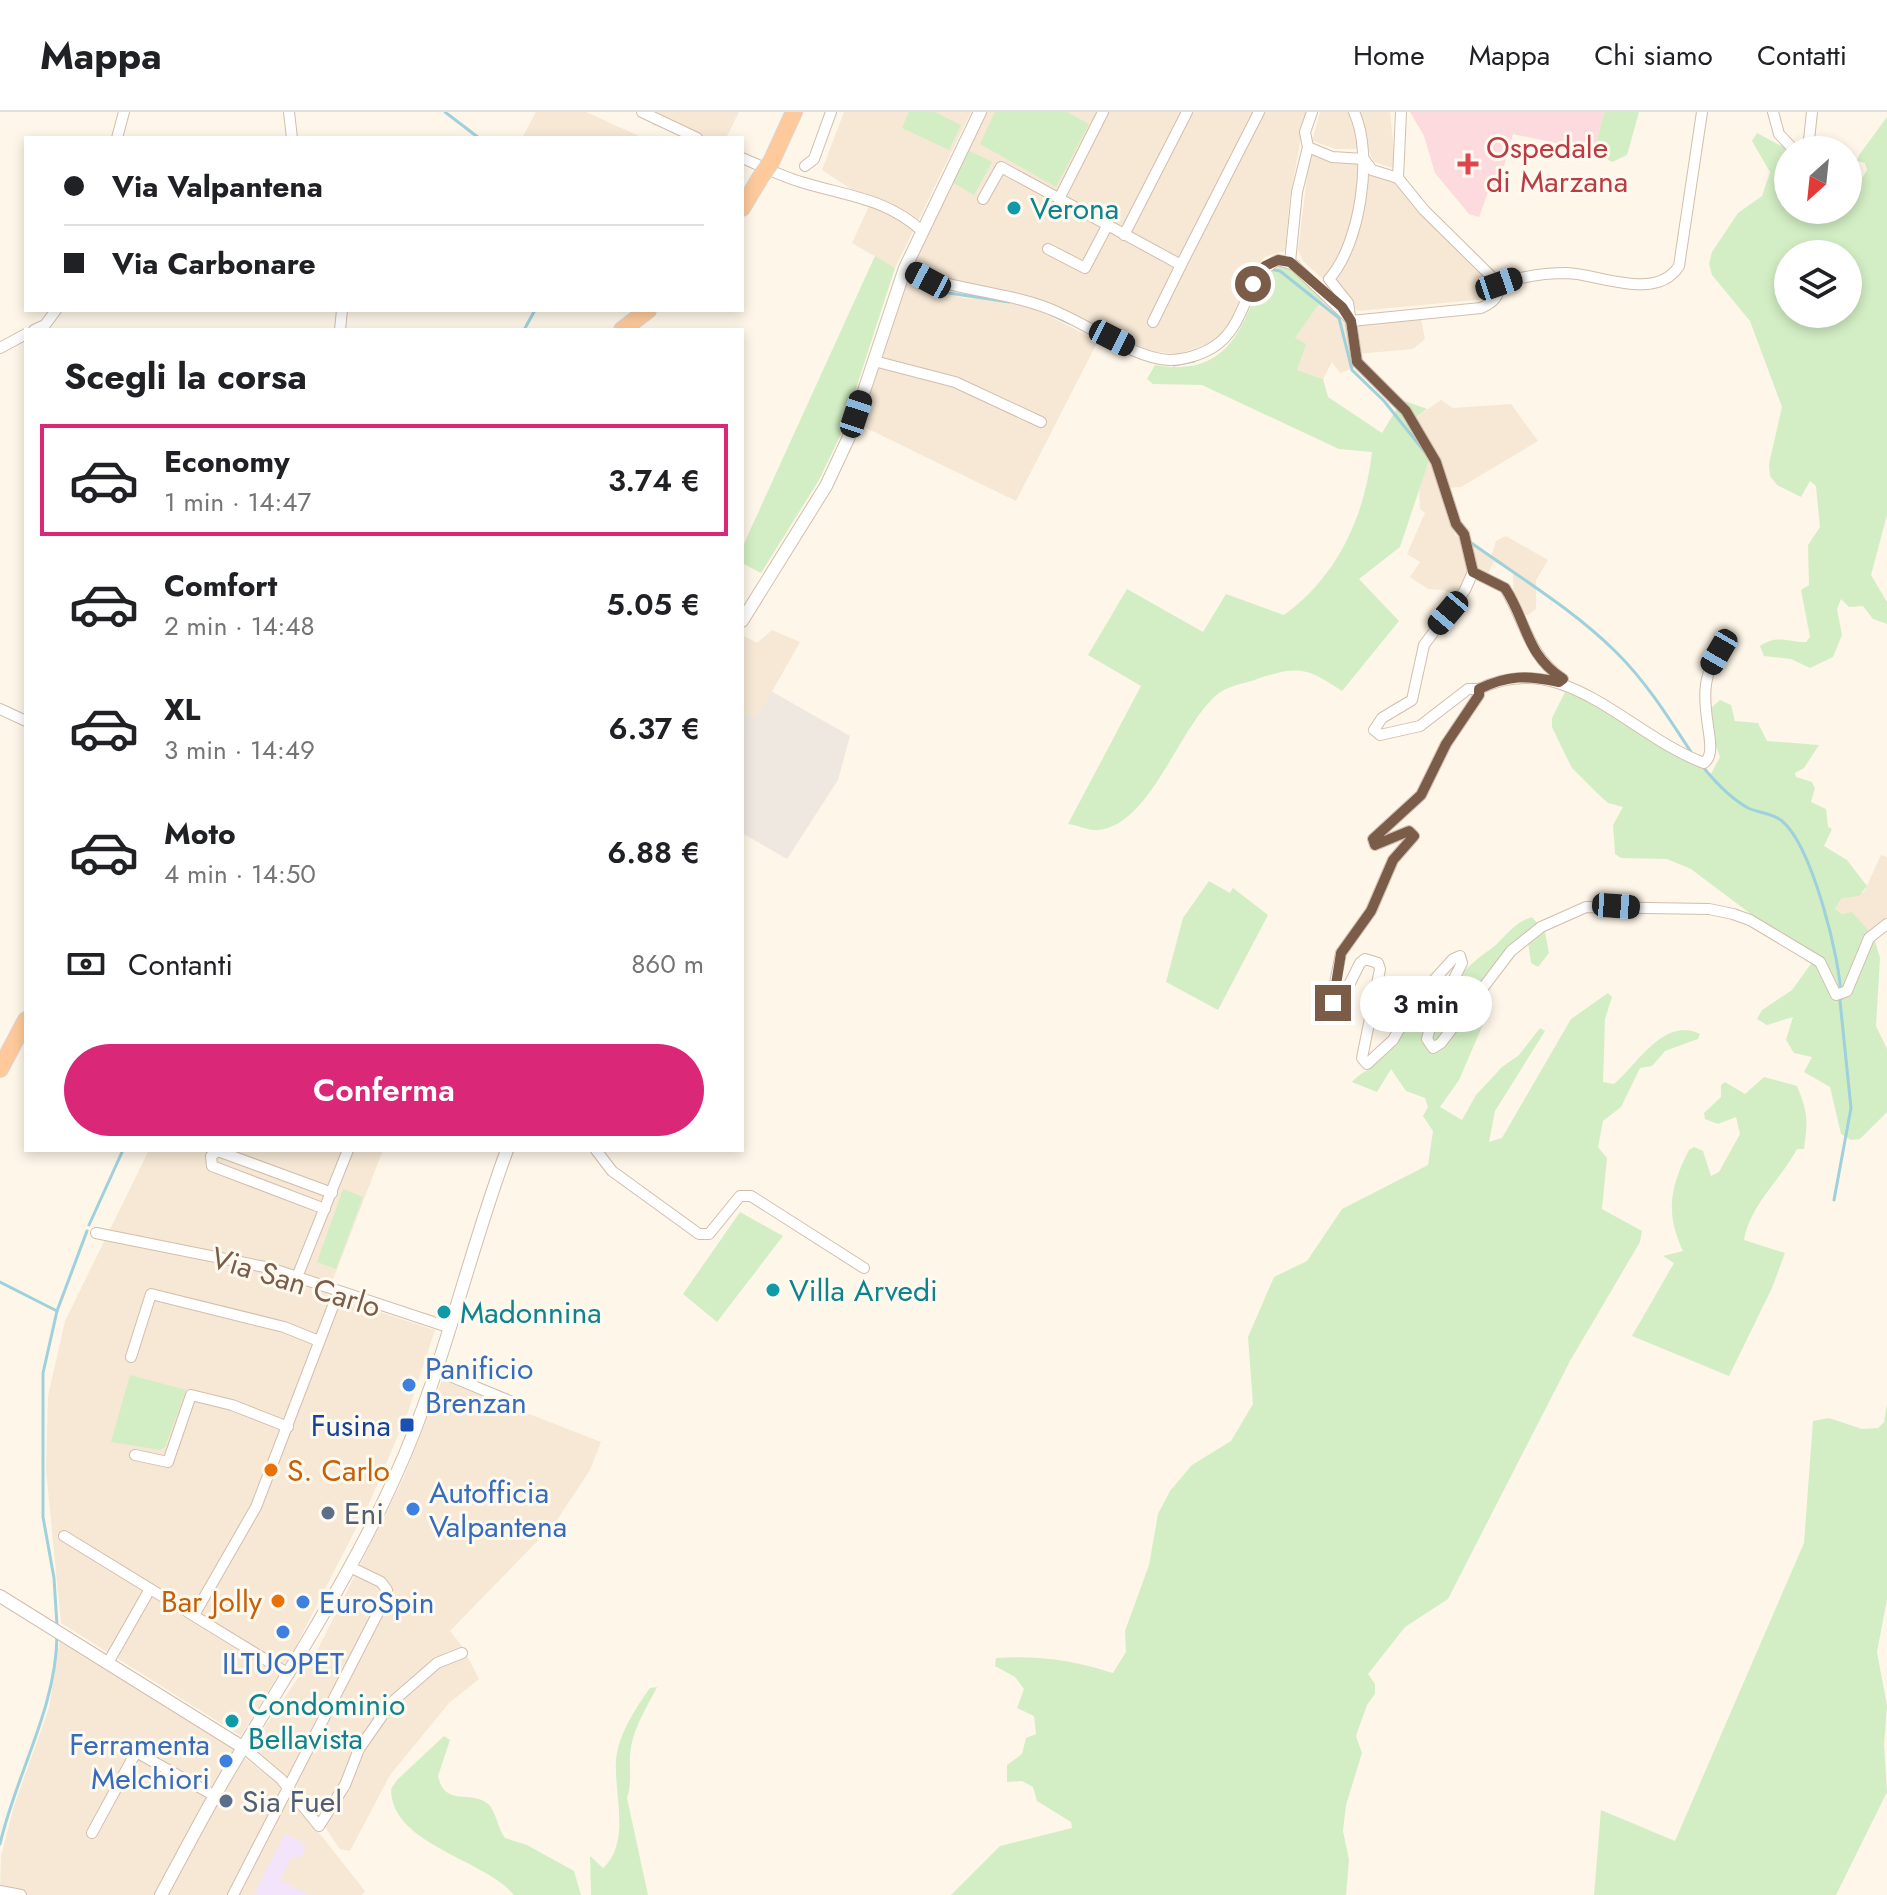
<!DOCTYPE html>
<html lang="it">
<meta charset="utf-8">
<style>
:root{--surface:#fff;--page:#f6f6f6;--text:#202124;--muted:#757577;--line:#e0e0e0;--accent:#db2777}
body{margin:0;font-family:Jost,sans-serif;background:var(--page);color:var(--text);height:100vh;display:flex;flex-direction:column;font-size:30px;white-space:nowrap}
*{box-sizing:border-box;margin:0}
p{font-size:26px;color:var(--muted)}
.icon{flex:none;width:44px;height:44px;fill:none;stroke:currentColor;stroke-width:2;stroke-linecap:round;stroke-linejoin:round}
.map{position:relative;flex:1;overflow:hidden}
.details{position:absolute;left:24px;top:216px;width:720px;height:824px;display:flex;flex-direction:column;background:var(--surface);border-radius:0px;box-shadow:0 4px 12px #0003}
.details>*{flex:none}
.top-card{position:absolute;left:24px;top:24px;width:720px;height:176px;border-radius:0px;box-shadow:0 4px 12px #0003;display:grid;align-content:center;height:176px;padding:0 40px;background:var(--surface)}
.needle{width:52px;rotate:207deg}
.fabs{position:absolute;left:1774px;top:24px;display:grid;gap:16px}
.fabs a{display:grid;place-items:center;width:88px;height:88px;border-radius:50%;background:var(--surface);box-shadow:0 4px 12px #0003;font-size:40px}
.end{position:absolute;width:36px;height:36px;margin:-18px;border:10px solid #7b5c49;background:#fff;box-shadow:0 0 0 4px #fff}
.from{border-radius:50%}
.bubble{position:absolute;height:56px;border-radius:28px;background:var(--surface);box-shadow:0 4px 12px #0003;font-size:26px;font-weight:600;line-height:56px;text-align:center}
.car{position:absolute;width:24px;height:48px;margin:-24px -12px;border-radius:10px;box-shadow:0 0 6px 2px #0007;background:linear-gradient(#222 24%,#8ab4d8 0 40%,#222 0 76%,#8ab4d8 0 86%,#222 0)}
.top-card b{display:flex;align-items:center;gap:28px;height:76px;font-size:30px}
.top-card b+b{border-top:2px solid var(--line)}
.top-card i{width:20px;height:20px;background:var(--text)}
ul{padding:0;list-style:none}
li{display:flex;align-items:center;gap:24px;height:112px;margin:0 16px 12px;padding:0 24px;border:4px solid transparent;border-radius:0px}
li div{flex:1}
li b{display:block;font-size:30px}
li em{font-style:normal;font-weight:600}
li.current{border-color:var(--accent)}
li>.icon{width:72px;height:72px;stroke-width:1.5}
h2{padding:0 40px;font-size:36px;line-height:96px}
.pay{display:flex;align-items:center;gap:20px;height:88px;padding:0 40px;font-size:30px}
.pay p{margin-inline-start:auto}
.button{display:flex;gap:16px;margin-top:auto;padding:16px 40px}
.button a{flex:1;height:92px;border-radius:48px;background:var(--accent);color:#fff;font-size:32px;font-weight:600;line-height:92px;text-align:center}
header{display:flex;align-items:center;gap:48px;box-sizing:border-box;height:112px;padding:0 40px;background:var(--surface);border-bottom:2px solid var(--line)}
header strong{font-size:38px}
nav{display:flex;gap:44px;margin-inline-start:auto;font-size:28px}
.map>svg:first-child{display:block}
</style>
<header>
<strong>Mappa</strong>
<nav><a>Home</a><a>Mappa</a><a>Chi siamo</a><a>Contatti</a></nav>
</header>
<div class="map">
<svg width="1887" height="1783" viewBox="0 0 1887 1783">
<rect width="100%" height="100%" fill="#fef6e8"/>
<g fill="#f6e8d5">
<polygon points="536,0 586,0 643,26 522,26"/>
<polygon points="658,0 739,0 726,26 697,26 652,13"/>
<polygon points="844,0 971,0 895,156 852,131 871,90 822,58"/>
<polygon points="987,0 1306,0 1290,85 1285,139 1264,145 1228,217 1217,228 1179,242 1148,239 1052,193 912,156"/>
<polygon points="1320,0 1390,0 1396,57 1374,50 1368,37 1336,37 1312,29"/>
<polygon points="1310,41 1334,50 1360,50 1368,61 1399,72 1409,88 1493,172 1492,182 1486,187 1358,199 1303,149 1298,138"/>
<polygon points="907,168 963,186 1022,190 1098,229 1016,389 860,313"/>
<polygon points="1324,185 1347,206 1421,207 1425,227 1413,237 1357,242 1359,254 1340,261 1332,250 1323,267 1297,258 1294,227"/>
<polygon points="1441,288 1453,296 1511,292 1538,329 1461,375 1442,376 1455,423 1491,445 1496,429 1506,424 1548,448 1536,468 1536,497 1528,503 1514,501 1513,460 1494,450 1487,463 1471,464 1457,485 1444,478 1428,477 1410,465 1420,450 1407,442 1425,401 1420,397 1419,372 1429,348 1407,312"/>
<polygon points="772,518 800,530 756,608 742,600 742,523 757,531"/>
<polygon points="1881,743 1887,745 1887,810 1867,822 1861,811 1835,797 1842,786 1864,780"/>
<polygon points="149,1038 383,1038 327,1183 435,1218 408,1300 371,1387 297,1532 241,1624 61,1511 46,1358 48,1284 65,1209"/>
<polygon points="442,1268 601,1330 590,1358 555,1411 450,1519 462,1534 479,1567 449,1591 390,1663 350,1739 340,1737 296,1673 249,1638 319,1535 403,1367"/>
<polygon points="60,1527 238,1633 159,1783 0,1783 1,1744 14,1694 49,1596"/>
<polygon points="243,1645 282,1674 365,1779 362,1783 168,1783"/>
</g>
<polygon fill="#efe8e1" points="771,579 850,624 838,668 787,747 742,721 742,600 756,607"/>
<polygon fill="#f3e4fb" points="285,1722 303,1731 305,1737 302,1744 291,1746 280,1768 309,1783 258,1783 254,1781"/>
<polygon fill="#fddadd" points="1410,0 1604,0 1594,39 1513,22 1497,79 1488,80 1479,105 1469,102 1435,61 1424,24"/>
<g fill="#d3eec4" fill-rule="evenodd">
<polygon points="909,0 935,0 961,13 949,38 902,16"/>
<polygon points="995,0 1067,0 1089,12 1056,75 980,32"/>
<polygon points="1604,0 1639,0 1627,43 1612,50 1594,39"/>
<path d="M1887,5V403L1871,463L1887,490V512L1873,507L1863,494L1849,495L1841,487L1837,497L1842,523L1833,545L1810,556L1791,547L1764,544L1760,534C1777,522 1787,530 1806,530L1810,525L1801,478L1809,473L1808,433L1820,415L1816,374L1810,369L1801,385L1777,373L1770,364L1769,352L1782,295L1750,209L1712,163L1709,152L1712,140L1738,101L1762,84L1770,60L1752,29L1757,21L1789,38L1788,98H1808L1807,103L1818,111L1830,99L1848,98V89L1867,58L1865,51L1857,49L1859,43ZM1788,142H1848V202H1788Z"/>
<polygon points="968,38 992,50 974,83 952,70"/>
<polygon points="875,144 895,156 842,320 819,368 761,461 742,451 742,436"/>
<path d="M1289,152L1324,185L1295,226L1306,232L1297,258L1323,267L1328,285L1382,321L1402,288L1427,297L1407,312L1429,348L1400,435L1359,467L1399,509L1342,579C1307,556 1299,553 1257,567C1247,571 1232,573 1222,579C1181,606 1153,713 1098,718C1089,719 1077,713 1068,712L1141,574L1088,543L1127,477L1203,520L1226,482L1284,503C1337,465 1365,404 1372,340L1339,337L1202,273L1153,272L1147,267L1155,253C1260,272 1239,158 1289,152Z"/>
<polygon points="1565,580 1586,588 1711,662 1720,645 1713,626 1712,595 1720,588 1731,593 1735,609 1758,611 1767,629 1819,633 1804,656 1795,661 1796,665 1812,670 1815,676 1811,690 1826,697 1828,715 1832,717 1824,734 1847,748 1867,774 1859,784 1842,786 1835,797 1843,802 1852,800 1874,825 1880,846 1876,914 1887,937 1887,1000 1860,1027 1851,1028 1841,1022 1830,975 1804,960 1812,945 1794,941 1786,928 1793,905 1767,913 1757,907 1762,898 1792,878 1813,849 1691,757 1667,747 1621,746 1615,742 1613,713 1623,695 1608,691 1597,681 1572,656 1563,638 1552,615 1552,606"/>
<polygon points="1209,769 1230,781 1233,776 1268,803 1218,898 1166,870 1183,806"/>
<path d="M1532,805L1545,820L1549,841L1538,855L1531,851L1528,830L1520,827L1484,879L1487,903L1459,968L1440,995L1462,1008L1476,983L1502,955L1519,943L1540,916L1545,919L1495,999L1489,1030L1502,1026L1571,907L1608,881L1612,885L1605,907L1603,970L1614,972C1637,953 1664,904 1700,922L1698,927L1665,939L1652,954L1640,956L1621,995L1603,1009L1598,1035L1607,1046L1602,1097L1642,1119L1640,1130L1570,1249L1448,1487L1405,1515L1368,1562L1375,1572V1582L1367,1593L1356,1624L1362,1641L1346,1693L1343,1719L1349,1748L1346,1783H951L1000,1734L1072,1716L1071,1710L1037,1689L1033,1675L1022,1669L1007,1670V1653L1022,1642L1026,1626L1036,1622L1034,1604L1017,1596L1024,1577L1015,1565L995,1554L996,1546C1037,1543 1074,1548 1113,1561L1126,1540L1125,1519L1149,1453L1158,1402L1170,1379L1192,1353L1231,1329L1253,1292L1248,1225L1274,1165L1307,1149L1342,1097L1428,1053L1433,1019L1423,1004L1428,995L1425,986L1406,979L1391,957L1377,980L1352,970C1361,960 1370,958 1379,949C1390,938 1388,924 1394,913C1407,907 1417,915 1429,910C1447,880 1459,859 1488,839C1504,828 1511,811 1532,805Z"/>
<path d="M1764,965L1797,974C1808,1001 1808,1008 1804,1037H1797C1780,1069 1751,1091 1744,1128L1785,1141L1772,1176L1729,1264L1632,1224L1674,1151L1663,1144L1683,1139C1665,1101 1670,1075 1689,1038L1694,1035L1703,1039L1711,1064L1719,1060L1740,1022L1736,1005L1718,1012L1705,1007L1704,1001L1721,985V973L1725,970L1745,982Z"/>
<polygon points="343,1077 363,1085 336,1157 317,1150"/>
<polygon points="740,1100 783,1124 717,1210 683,1182"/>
<polygon points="130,1263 186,1278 165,1335 160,1338 111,1330"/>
<polygon points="1887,1291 1887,1487 1877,1540 1887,1594 1884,1633 1887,1680 1836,1783 1594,1783 1601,1698 1675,1729 1804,1431 1813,1309 1829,1306 1862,1317 1878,1316 1884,1310"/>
<path d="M657,1575C647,1595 635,1613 631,1635C628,1653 633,1668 627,1686L648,1783H591L590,1744L603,1756C631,1731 614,1683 616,1649C618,1623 635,1597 650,1576Z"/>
<path d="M444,1624L450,1628L438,1664C445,1696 470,1677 488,1692C496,1699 498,1717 505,1726L527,1733L574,1759L581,1783H514C485,1747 391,1733 391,1677L397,1668Z"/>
</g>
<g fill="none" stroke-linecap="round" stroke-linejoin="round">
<g stroke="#9fd1dd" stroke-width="3">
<polyline points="445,0 479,26"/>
<polyline points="1269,157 1280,159 1339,206 1352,258 1384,289 1424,339"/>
<polyline points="907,167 942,180 1009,190"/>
<polyline points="1050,202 1069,211"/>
<polyline points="524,218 535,198"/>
<polyline points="1174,253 1194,249"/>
<path d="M1470,430C1519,465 1574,498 1617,541C1647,571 1668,605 1691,640"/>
<path d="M1703,655C1716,671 1730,686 1748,696C1759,701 1772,701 1782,709C1812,734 1841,848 1841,887"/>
<polyline points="1834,1088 1851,996 1840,889"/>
<polyline points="89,1113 123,1038"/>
<polyline points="0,1170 57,1199"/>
<polyline points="57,1513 54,1466 43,1405 43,1261 57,1199 87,1119"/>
<path d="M0,1732C16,1662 56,1597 57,1524"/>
</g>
<defs>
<g id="minor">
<polyline points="289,0 292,26"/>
<polyline points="642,0 697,26"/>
<polyline points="1312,0 1305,20 1308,35 1332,45 1364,47"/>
<path d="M1354,0C1374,42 1360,133 1329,167L1348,191L1357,250L1406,299L1436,350L1456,412L1464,422L1473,460L1505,476C1525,508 1528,544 1563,567L1559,570"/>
<polyline points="1773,0 1779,22 1793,37 1804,36 1809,28 1812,0"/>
<polyline points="117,26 124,0"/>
<path d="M742,46C761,54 781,64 801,70C846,84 886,86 922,119"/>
<polyline points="1364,47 1372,58 1398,66"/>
<polyline points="805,54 814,47 831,0"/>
<polyline points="1398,66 1424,98 1499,172"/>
<polyline points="1398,66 1401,0"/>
<polyline points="983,87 1001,55 1181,153 1153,210"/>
<polyline points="1059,87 1103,0"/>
<polyline points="1124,123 1187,0"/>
<polyline points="1048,137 1085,156 1107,114"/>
<polyline points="1290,150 1297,80 1308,35"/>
<polyline points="1181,153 1259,0"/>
<path d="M905,156C954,181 1008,178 1057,200C1088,213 1136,247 1169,248C1185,248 1203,242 1215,234C1248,212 1243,166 1278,148L1294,153L1349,206"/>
<path d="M1499,172C1520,165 1545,161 1567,161C1599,162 1656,190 1679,154L1702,0"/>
<path d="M1351,209L1481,196C1492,191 1500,185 1499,172"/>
<polyline points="34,218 45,213 56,198"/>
<polyline points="340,218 342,198"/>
<polyline points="0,236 26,222"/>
<polyline points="874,249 955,270 1041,310"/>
<polyline points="1473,460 1465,478 1424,533 1412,588 1382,606 1374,618 1380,623 1420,614 1468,577 1479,577 1479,583 1446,632 1421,683 1373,727 1375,733 1409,719 1414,724 1393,748 1371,799 1341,841 1332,886 1339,893 1360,851 1365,847 1378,851 1380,857 1362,946 1367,952 1393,928 1415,889 1453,847 1460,844 1462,851 1431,912 1427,927 1433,936 1441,931 1511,839 1541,815 1586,795 1709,797 1733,802 1750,808 1820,850 1836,883 1847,879 1869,826 1887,812"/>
<path d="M1479,577C1565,535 1628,623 1704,651C1726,635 1679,573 1730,530"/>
<polyline points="0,597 26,609"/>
<polyline points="596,1038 612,1059 699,1122 709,1122 740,1084 751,1084 864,1156"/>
<polyline points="325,1097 212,1054 211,1044 218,1039 332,1081"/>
<polyline points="96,1121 270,1156 448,1215"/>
<polyline points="297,1165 348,1038"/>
<polyline points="131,1245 151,1182 284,1215 319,1229"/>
<polyline points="435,1258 517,1292"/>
<polyline points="135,1343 168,1350 191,1283 232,1293 288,1315"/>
<polyline points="64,1424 289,1562"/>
<polyline points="194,1503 256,1395 338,1181"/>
<polyline points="109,1549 150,1477"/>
<polyline points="244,1636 281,1667 319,1714 345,1673 359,1637 391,1591 437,1551 462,1541"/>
<polyline points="92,1721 136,1640 215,1684"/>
<polyline points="0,1779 21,1783"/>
<polyline points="233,1783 385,1487 387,1478 381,1470 350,1455"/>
</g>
<g id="tertiary">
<polyline points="742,509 826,374 848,327 905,156 980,0"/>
<polyline points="0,1484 244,1636"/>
<path d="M161,1783C181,1746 201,1708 222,1671C281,1570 347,1472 395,1365C443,1260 467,1146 507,1038"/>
</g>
<g id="trunk">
<polyline points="771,50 794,0"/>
<polyline points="742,96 760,66"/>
<polyline points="622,218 648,198"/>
<polyline points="0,957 26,908"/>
</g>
</defs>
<use href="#minor" stroke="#d2beac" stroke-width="12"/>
<use href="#tertiary" stroke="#d2beac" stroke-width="14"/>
<use href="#trunk" stroke="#ddd5d0" stroke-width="18"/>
<use href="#minor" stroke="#fff" stroke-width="10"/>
<use href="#tertiary" stroke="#fff" stroke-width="12"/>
<use href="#trunk" stroke="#feca9c" stroke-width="16"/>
<defs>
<polyline id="trunk-bridge" points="760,66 771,50"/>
</defs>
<use href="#trunk-bridge" stroke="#ddd5d0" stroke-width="18" stroke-linecap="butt"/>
<use href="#trunk-bridge" stroke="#feca9c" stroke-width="16"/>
</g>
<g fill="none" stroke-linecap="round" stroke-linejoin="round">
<path stroke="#7b5c49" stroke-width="10" d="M1253,172L1265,154L1278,148L1290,150L1342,195L1351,209L1357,250L1406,299L1436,350L1456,412L1464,422L1473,460L1505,476C1527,509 1525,542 1563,567L1559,570C1527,563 1508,563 1479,577V583L1446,632L1421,683L1373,727L1375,733L1409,719L1414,724L1393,748L1371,799L1341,841L1333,891"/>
</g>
<path fill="#e0444e" stroke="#fffaf0" stroke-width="3" d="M1464 40h8v8h8v8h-8v8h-8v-8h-8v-8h8z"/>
<g fill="#0f9aa8" stroke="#fffaf0" stroke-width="3">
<circle cx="1014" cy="96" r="8"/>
<circle cx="773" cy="1178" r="8"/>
<circle cx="444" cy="1200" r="8"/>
<circle cx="232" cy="1609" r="8"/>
</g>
<g fill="#3f7fe0" stroke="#fffaf0" stroke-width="3">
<circle cx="409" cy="1273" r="8"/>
<circle cx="413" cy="1397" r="8"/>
<circle cx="303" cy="1490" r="8"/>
<circle cx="283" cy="1520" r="8"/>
<circle cx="226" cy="1649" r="8"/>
</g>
<rect fill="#1a4fb4" stroke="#fffaf0" stroke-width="3" x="399" y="1305" width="16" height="16" rx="4"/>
<g fill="#e8710a" stroke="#fffaf0" stroke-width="3">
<circle cx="271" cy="1358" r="8"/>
<circle cx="278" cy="1489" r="8"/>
</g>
<g fill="#5c6f8a" stroke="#fffaf0" stroke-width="3">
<circle cx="328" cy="1401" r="8"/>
<circle cx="226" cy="1689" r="8"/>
</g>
<g text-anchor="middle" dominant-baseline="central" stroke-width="6" stroke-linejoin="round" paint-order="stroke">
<g font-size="30" fill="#be3a42" stroke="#fffaf0" text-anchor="start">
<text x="1486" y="35">Ospedale<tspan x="1486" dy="34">di Marzana</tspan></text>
</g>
<g font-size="30" fill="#0d838f" stroke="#fffaf0" text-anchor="start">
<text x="1030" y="96">Verona</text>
<text x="789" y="1178">Villa Arvedi</text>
<text x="460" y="1200">Madonnina</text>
<text x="248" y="1592">Condominio<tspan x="248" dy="34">Bellavista</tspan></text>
</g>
<g font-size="30" fill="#7b5c49" stroke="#fffaf0">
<text transform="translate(296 1170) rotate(17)">Via San Carlo</text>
</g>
<g font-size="30" fill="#366cbe" stroke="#fffaf0" text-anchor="start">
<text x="425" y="1256">Panificio<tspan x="425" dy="34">Brenzan</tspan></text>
<text x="429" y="1380">Autofficia<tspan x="429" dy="34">Valpantena</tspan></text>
<text x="319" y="1490">EuroSpin</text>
<text x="283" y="1551" text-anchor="middle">ILTUOPET</text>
<text x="210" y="1632" text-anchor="end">Ferramenta<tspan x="210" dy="34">Melchiori</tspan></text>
</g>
<g font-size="30" fill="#164399" stroke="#fffaf0" text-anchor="end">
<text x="391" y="1313">Fusina</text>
</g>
<g font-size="30" fill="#c56008" stroke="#fffaf0" text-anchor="start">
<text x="287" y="1358">S. Carlo</text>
<text x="262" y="1489" text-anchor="end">Bar Jolly</text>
</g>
<g font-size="30" fill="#4e5e75" stroke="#fffaf0" text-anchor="start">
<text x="344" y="1401">Eni</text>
<text x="242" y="1689">Sia Fuel</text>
</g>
</g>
</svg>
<div class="fabs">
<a><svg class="needle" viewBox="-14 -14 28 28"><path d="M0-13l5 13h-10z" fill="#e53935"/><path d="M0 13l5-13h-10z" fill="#757577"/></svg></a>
<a><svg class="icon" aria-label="layers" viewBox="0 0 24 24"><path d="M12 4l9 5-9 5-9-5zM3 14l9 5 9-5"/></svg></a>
</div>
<i class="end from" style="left:1253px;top:172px"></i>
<i class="end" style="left:1333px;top:891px"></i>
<div class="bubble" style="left:1360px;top:864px;width:132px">3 min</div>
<i class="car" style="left:928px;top:168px;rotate:298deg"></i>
<i class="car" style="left:1499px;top:172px;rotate:71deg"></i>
<i class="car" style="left:1112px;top:226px;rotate:117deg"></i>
<i class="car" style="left:856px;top:302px;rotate:18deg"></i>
<i class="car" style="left:1448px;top:501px;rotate:220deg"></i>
<i class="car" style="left:1719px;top:540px;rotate:210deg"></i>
<i class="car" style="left:1616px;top:794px;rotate:94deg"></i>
<div class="top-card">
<b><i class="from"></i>Via Valpantena</b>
<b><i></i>Via Carbonare</b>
</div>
<section class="details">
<h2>Scegli la corsa</h2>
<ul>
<li class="current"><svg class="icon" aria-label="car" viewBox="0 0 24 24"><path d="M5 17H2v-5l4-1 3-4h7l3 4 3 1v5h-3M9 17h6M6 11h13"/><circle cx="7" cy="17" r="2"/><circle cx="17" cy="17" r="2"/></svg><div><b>Economy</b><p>1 min · 14:47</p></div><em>3.74 €</em></li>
<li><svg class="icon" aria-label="car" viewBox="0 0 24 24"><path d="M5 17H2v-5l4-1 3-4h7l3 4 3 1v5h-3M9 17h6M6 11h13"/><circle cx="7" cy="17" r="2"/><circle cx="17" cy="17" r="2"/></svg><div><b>Comfort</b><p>2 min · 14:48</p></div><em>5.05 €</em></li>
<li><svg class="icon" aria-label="car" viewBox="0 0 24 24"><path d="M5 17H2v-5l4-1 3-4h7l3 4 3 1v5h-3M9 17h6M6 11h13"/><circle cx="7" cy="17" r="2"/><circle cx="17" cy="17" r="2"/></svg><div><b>XL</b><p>3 min · 14:49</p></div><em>6.37 €</em></li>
<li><svg class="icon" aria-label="car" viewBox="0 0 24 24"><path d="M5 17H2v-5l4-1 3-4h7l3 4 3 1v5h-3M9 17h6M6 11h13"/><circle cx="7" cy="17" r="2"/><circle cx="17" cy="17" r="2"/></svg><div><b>Moto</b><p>4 min · 14:50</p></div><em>6.88 €</em></li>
</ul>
<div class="pay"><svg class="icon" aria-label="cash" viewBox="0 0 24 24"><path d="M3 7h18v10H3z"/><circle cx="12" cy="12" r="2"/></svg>Contanti<p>860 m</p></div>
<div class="button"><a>Conferma</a></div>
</section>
</div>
